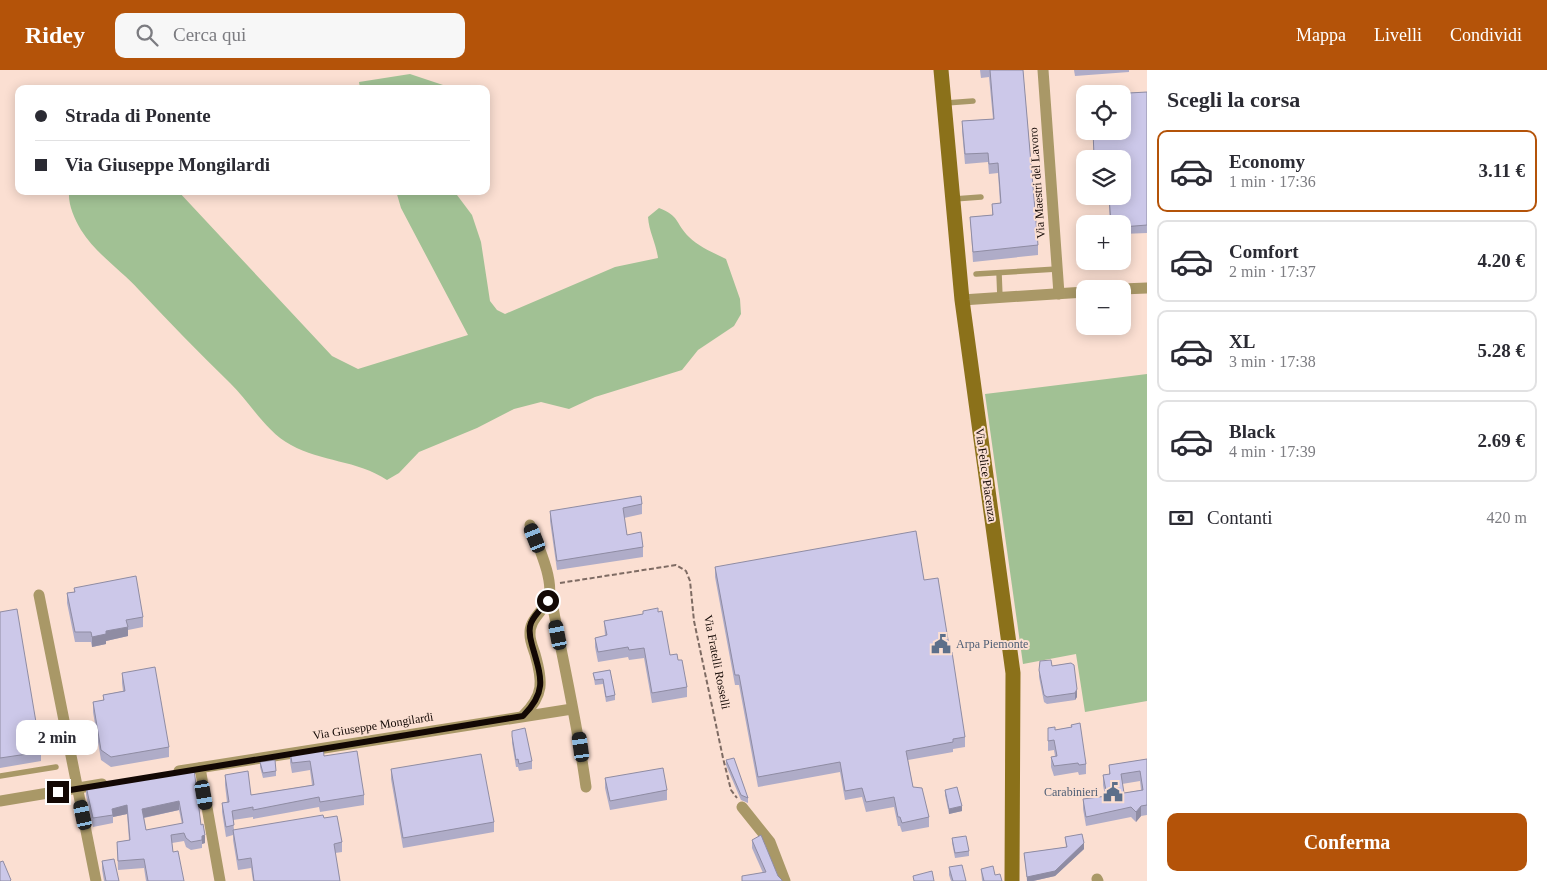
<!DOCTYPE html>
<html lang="it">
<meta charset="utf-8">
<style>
:root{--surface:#fff;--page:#f7f7f7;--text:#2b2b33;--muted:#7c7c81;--line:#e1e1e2;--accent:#b45309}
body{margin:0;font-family:"Times New Roman",serif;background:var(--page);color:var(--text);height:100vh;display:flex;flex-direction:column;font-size:19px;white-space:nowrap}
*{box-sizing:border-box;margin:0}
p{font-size:16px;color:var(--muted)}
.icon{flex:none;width:28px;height:28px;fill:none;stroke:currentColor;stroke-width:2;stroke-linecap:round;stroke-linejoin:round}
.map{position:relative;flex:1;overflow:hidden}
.details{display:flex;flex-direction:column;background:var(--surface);width:400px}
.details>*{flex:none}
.hud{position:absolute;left:15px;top:15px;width:475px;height:110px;border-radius:10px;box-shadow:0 2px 12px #0003;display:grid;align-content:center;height:110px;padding:0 20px;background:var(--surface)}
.fabs{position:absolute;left:1076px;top:15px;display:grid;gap:10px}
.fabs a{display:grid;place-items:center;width:55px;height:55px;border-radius:10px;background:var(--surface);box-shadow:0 2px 12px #0003;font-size:25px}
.end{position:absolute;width:22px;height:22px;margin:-11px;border:6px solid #130804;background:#fff;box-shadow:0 0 0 2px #fff}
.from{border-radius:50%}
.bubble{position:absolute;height:35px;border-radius:10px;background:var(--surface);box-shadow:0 2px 12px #0003;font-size:16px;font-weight:800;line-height:35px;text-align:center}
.car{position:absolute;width:15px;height:30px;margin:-15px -8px;border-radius:6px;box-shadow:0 0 4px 1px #0007;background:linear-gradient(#222 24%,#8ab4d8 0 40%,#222 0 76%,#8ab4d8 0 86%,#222 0)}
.hud b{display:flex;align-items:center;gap:18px;height:48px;font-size:19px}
.hud b+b{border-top:1px solid var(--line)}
.hud i{width:12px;height:12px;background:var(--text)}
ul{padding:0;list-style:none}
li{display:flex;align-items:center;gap:15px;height:82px;margin:0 10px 8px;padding:0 10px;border:2px solid var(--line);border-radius:10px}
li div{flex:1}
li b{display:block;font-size:19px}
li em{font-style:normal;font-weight:800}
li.active{border-color:var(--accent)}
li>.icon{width:45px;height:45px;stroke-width:1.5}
h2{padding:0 20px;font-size:22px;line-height:60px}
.pay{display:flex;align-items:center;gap:12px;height:55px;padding:0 20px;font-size:19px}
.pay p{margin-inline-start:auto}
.button{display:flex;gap:10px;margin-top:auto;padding:10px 20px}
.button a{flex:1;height:58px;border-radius:10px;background:var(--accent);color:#fff;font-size:20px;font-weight:800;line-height:58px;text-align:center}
header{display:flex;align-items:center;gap:30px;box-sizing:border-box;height:70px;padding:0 25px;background:var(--accent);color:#fff}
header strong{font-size:24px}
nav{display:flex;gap:28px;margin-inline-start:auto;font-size:18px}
.search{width:350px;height:45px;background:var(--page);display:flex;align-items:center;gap:12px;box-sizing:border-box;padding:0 18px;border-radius:10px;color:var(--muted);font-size:19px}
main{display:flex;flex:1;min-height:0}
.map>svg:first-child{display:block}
</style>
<header>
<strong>Ridey</strong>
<div class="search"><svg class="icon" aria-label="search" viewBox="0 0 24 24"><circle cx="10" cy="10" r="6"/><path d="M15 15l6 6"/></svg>Cerca qui</div>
<nav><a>Mappa</a><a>Livelli</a><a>Condividi</a></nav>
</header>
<main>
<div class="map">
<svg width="1147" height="811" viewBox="0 0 1147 811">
<rect width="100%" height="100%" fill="#fbdfd2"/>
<g fill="#a1c194">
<polygon points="410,4 455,19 360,19 359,12"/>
<path d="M69,121H178L332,286L358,299L468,265L401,138L396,121H454L472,145L481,172L490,231L497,240L505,244L615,197L658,188C656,173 649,162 648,147L659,138C680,146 675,153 689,167C699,177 714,183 726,189L740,229L741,244L734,256L698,280L682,300L595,327L569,339L541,332L514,339L477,358L419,382L399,403L387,410C357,390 321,392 291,375C265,361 250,332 230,313C199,283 169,252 139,220C121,200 96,184 81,160C74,148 68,135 69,121Z"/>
<polygon points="1147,304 1147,631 1085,642 1076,584 1023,594 985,324"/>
</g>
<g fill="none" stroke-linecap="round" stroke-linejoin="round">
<polyline stroke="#7e6b63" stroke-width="2" stroke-dasharray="5 2.5" stroke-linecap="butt" points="560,513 676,495 686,501 690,511 694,551 723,688 731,720 737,728"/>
<g stroke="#a99867" stroke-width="5.5">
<polyline points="946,33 973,31"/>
<polyline points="954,129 981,127"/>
<polyline points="999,203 1000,228"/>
<polyline points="976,204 1057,199"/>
<polyline points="0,706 56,697"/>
</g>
<g stroke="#a99867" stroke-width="11">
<polyline points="1043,0 1059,224"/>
<polyline points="1122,219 1147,218"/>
<polyline points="962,230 1085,222"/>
<path d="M550,522C562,587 577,651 586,717"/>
<polyline points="39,525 96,811"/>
<path d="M523,646C544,625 543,612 535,584C533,578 530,571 530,565C529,551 540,544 547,532C557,515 537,473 530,455"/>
<polyline points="200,698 220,811"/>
<polyline points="179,701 572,639"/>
<polyline points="0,731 102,714"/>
<polyline points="742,737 770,772 785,811"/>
<polyline points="1097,809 1098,811"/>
</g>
<polyline stroke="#8b711a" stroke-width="15" points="941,0 962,230 1013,603 1012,811"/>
</g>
<g fill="#afacc8" fill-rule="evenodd">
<polygon points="980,0 1023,0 1038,175 1038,185 973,192 970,147 992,145 992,134 1000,133 998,103 989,104 988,92 965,94 962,61 962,51 993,49 989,7 981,8"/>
<polygon points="1074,0 1129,0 1129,2 1075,6"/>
<polygon points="1147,22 1147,163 1122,164 1122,154 1110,154 1109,134 1097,134 1096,126 1122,126 1094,86 1129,30 1129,23"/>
<polygon points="642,434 642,444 624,448 627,465 643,477 643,487 557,500 550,451 550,441"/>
<polygon points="715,497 924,510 965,667 965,677 953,679 953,682 908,690 913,717 929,747 929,757 902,762 900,756 898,756 894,737 866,742 862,727 845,730 840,702 758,717 739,615 735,615 715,507"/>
<polygon points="74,518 143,547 143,557 128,560 128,566 106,571 106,574 92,577 91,572 75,572 67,533 67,523 74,522"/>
<polygon points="643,541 670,585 678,590 687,617 687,627 652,633 644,588 629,590 628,587 598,592 595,577 595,568 605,566 604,551 643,544"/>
<polygon points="0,542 41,682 41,691 0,698"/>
<polygon points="1071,593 1077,627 1075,630 1047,634 1044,632 1039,607 1039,600 1052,596"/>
<polygon points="610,600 615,625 615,630 606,632 603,614 595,615 593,603"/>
<polygon points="122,603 169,677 169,687 111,697 101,690 93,642 93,632 103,630 103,625 123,621 122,613"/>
<polygon points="1071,655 1086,694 1086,704 1079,705 1078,702 1054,706 1051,697 1051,687 1055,686 1054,680 1048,681 1048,658 1055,660 1071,657"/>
<polygon points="512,666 532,691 532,699 519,701 518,697 516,697 512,673"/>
<polygon points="290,682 324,686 364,725 364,735 320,742 319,737 253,749 253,747 233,750 234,760 324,748 342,772 342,782 335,783 340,811 253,811 251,798 238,800 233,770 233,765 226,767 222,742 222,733 227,732 225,715 225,705 251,725 312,715 310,700 292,703 290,692"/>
<path d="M1147,689V745L1141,746L1136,752L1131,747L1086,756L1083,739V729L1105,726L1103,715V705L1109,704V695ZM1140,711L1141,720L1124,723L1122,714Z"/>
<polygon points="726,690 748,728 748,733 741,730 726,695"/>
<polygon points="260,692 276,701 276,706 263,708 260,697"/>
<path d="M194,699L201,755L205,773L202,774V778L191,780L186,777L184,771L172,773L173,782L184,811H146L144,798L118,800L117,772L129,770L127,744L113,747V753L93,757L86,725V716ZM179,740L182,754L146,760L144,748Z"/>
<polygon points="391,699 494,752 494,762 403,778 391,709"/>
<polygon points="605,708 667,720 667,730 610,740 605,718"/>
<polygon points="945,720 962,741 949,744 945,725"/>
<polygon points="1065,767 1084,779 1055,806 1033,811 1027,811 1024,783 1066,777"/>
<polygon points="952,768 969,781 969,786 955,788 952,773"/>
<polygon points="752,770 778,806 763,803 752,778"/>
<polygon points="102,791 119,811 104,811 102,799"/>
<polygon points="949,797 966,811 951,811 949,805"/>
<polygon points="981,799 995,805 1002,811 982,811"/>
</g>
<g fill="#8f8ca3">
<polygon points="128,557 128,566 106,571 106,574 92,577 92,567 106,561"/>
<polygon points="1077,619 1077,627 1075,630 1075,623"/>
<polygon points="179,731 179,740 142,748 142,739"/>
<polygon points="127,735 127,744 113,747 112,739"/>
<polygon points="962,736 962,741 949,744 949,739"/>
<polygon points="1141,736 1141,746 1136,752 1136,742"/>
<polygon points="205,765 205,773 202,774 202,766"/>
<polygon points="1084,773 1084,779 1055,806 1033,811 1027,811 1027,807"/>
</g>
<g fill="#ccc8e9" stroke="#8f8ca3" fill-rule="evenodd">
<polygon points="990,0 1023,0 1038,175 973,182 970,147 993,145 992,134 1001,133 998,93 989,94 988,83 965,84 962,51 994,49"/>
<polygon points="1147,22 1147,155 1122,157 1122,154 1111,154 1109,126 1122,126 1122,89 1090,89 1094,86 1093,61 1122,61 1122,31 1130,30 1129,23"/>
<polygon points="641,426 642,434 623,438 627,465 641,462 643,477 557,491 550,441"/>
<polygon points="916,461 924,510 938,508 950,582 952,582 965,667 953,669 953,672 906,681 913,717 922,718 929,747 902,753 900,747 898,747 894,727 866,732 862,718 845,721 840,692 758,707 739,605 735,605 715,497"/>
<polygon points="136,506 143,547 126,550 128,557 106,561 106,564 92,567 91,562 75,562 67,523 75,522 74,518"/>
<polygon points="658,538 658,542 662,541 670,585 677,584 678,590 682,590 687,617 652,623 644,578 629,580 628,577 598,582 595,568 607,565 604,551 643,544 643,541"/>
<polygon points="17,539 41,682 0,688 0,542"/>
<polygon points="1051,590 1052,596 1071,593 1074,595 1077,619 1075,623 1047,627 1044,625 1039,600 1040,591"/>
<polygon points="155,597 169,677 111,687 101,680 93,632 104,630 103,625 125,621 122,603"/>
<polygon points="610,600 615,625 606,627 603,609 595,610 593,603"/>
<polygon points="1080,653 1086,694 1079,695 1078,693 1054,696 1051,687 1057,686 1054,670 1048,671 1048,658 1055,657 1055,660 1072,657 1071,655"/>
<polygon points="525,658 532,691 519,694 518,689 516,690 512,666 512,661"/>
<polygon points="323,677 324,686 357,681 364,725 320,732 319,727 253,740 253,737 232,741 234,755 226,757 222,733 229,732 225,705 248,701 251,725 314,715 310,691 292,693 290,682"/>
<polygon points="481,684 494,752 403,768 391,699"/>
<polygon points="734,688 748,728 741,725 726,690"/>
<path d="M1147,689V735L1141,736L1136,742L1131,737L1086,747L1083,729L1107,726L1103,705L1110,704L1109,695ZM1140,701L1143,720L1124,723L1121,704Z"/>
<polygon points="275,690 276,701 263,703 260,692"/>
<polygon points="663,698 667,720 610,731 605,708"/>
<path d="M194,699L201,755L203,754L205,765L202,766V770L191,772L186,768L184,763L171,765L173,782L178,781L184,811H148L144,789L118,791L117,772L130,770L127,735L112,739L113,745L93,748L86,716ZM179,731L183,753L146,760L142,739Z"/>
<polygon points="957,717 962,736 949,739 945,720"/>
<polygon points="323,745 324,748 337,746 342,772 334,774 340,811 254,811 251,788 238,790 233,760"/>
<polygon points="1082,764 1084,773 1055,801 1027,807 1024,783 1067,777 1065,767"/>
<polygon points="761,765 778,806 782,810 782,811 742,811 742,806 766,802 752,770"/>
<polygon points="966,766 969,781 955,783 952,768"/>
<polygon points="114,789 119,811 106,811 102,791"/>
<polygon points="3,791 11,810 10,811 0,811 0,792"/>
<polygon points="962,795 966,811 953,811 949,797"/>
<polygon points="993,796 995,805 1000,804 1002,811 984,811 981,799"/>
<polygon points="932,801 934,811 914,811 913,806"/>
</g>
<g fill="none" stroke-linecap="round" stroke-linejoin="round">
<path stroke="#130804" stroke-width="6" d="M58,722L523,646C548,621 541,607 532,575C530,568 528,560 531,553C534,545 543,537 548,531"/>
</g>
<defs>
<symbol id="civic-bare" viewBox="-9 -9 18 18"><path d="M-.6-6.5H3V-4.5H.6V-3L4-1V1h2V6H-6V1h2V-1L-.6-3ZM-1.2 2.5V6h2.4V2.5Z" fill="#5c6f8a" stroke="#fbdfd2" stroke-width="2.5" paint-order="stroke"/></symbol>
</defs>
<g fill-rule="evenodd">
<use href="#civic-bare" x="927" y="560" width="28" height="28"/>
<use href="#civic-bare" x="1099" y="708" width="28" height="28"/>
</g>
<g text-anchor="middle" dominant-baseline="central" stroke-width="4" stroke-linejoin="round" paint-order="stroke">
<g font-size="12" fill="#130804" stroke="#fbdfd2">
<text transform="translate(1037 113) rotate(-94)">Via Maestri del Lavoro</text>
<text transform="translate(986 405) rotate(82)">Via Felice Piacenza</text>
<text transform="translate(717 592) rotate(79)">Via Fratelli Rosselli</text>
<text transform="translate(373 656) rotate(-9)">Via Giuseppe Mongilardi</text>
</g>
<g font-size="12" fill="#4e5e75" stroke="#fbdfd2" text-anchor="start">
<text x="956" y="574">Arpa Piemonte</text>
<text x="1098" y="722" text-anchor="end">Carabinieri</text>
</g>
</g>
</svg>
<div class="fabs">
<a><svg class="icon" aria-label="locate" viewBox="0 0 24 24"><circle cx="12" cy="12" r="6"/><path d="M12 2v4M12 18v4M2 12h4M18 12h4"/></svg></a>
<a><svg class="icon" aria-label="layers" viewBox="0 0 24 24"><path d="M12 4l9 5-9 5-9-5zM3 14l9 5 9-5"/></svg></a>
<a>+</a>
<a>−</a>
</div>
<i class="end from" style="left:548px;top:531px"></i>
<i class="end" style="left:58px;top:722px"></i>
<div class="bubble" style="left:16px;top:650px;width:82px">2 min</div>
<i class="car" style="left:535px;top:468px;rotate:338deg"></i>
<i class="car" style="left:558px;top:565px;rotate:349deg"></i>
<i class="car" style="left:581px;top:677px;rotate:352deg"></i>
<i class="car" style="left:204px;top:725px;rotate:170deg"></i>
<i class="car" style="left:83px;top:745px;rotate:348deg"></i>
<div class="hud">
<b><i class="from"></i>Strada di Ponente</b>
<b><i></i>Via Giuseppe Mongilardi</b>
</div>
</div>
<section class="details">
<h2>Scegli la corsa</h2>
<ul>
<li class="active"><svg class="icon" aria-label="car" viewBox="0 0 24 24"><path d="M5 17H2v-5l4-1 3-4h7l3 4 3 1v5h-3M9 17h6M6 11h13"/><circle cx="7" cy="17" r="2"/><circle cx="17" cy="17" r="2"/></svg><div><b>Economy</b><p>1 min · 17:36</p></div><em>3.11 €</em></li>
<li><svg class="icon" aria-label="car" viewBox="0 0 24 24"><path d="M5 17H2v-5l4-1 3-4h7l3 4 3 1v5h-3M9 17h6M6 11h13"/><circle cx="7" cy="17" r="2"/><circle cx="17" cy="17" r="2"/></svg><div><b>Comfort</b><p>2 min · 17:37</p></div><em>4.20 €</em></li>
<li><svg class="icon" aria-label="car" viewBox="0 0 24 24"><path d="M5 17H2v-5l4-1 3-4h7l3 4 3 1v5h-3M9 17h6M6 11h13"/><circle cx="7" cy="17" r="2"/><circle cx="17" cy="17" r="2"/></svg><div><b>XL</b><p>3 min · 17:38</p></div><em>5.28 €</em></li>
<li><svg class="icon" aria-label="car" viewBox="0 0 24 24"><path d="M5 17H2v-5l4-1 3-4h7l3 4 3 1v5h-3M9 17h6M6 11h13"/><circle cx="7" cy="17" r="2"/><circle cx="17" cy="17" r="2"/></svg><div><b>Black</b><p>4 min · 17:39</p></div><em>2.69 €</em></li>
</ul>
<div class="pay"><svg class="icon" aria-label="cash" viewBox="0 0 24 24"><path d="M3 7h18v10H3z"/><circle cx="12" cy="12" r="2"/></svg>Contanti<p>420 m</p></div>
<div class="button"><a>Conferma</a></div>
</section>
</main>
